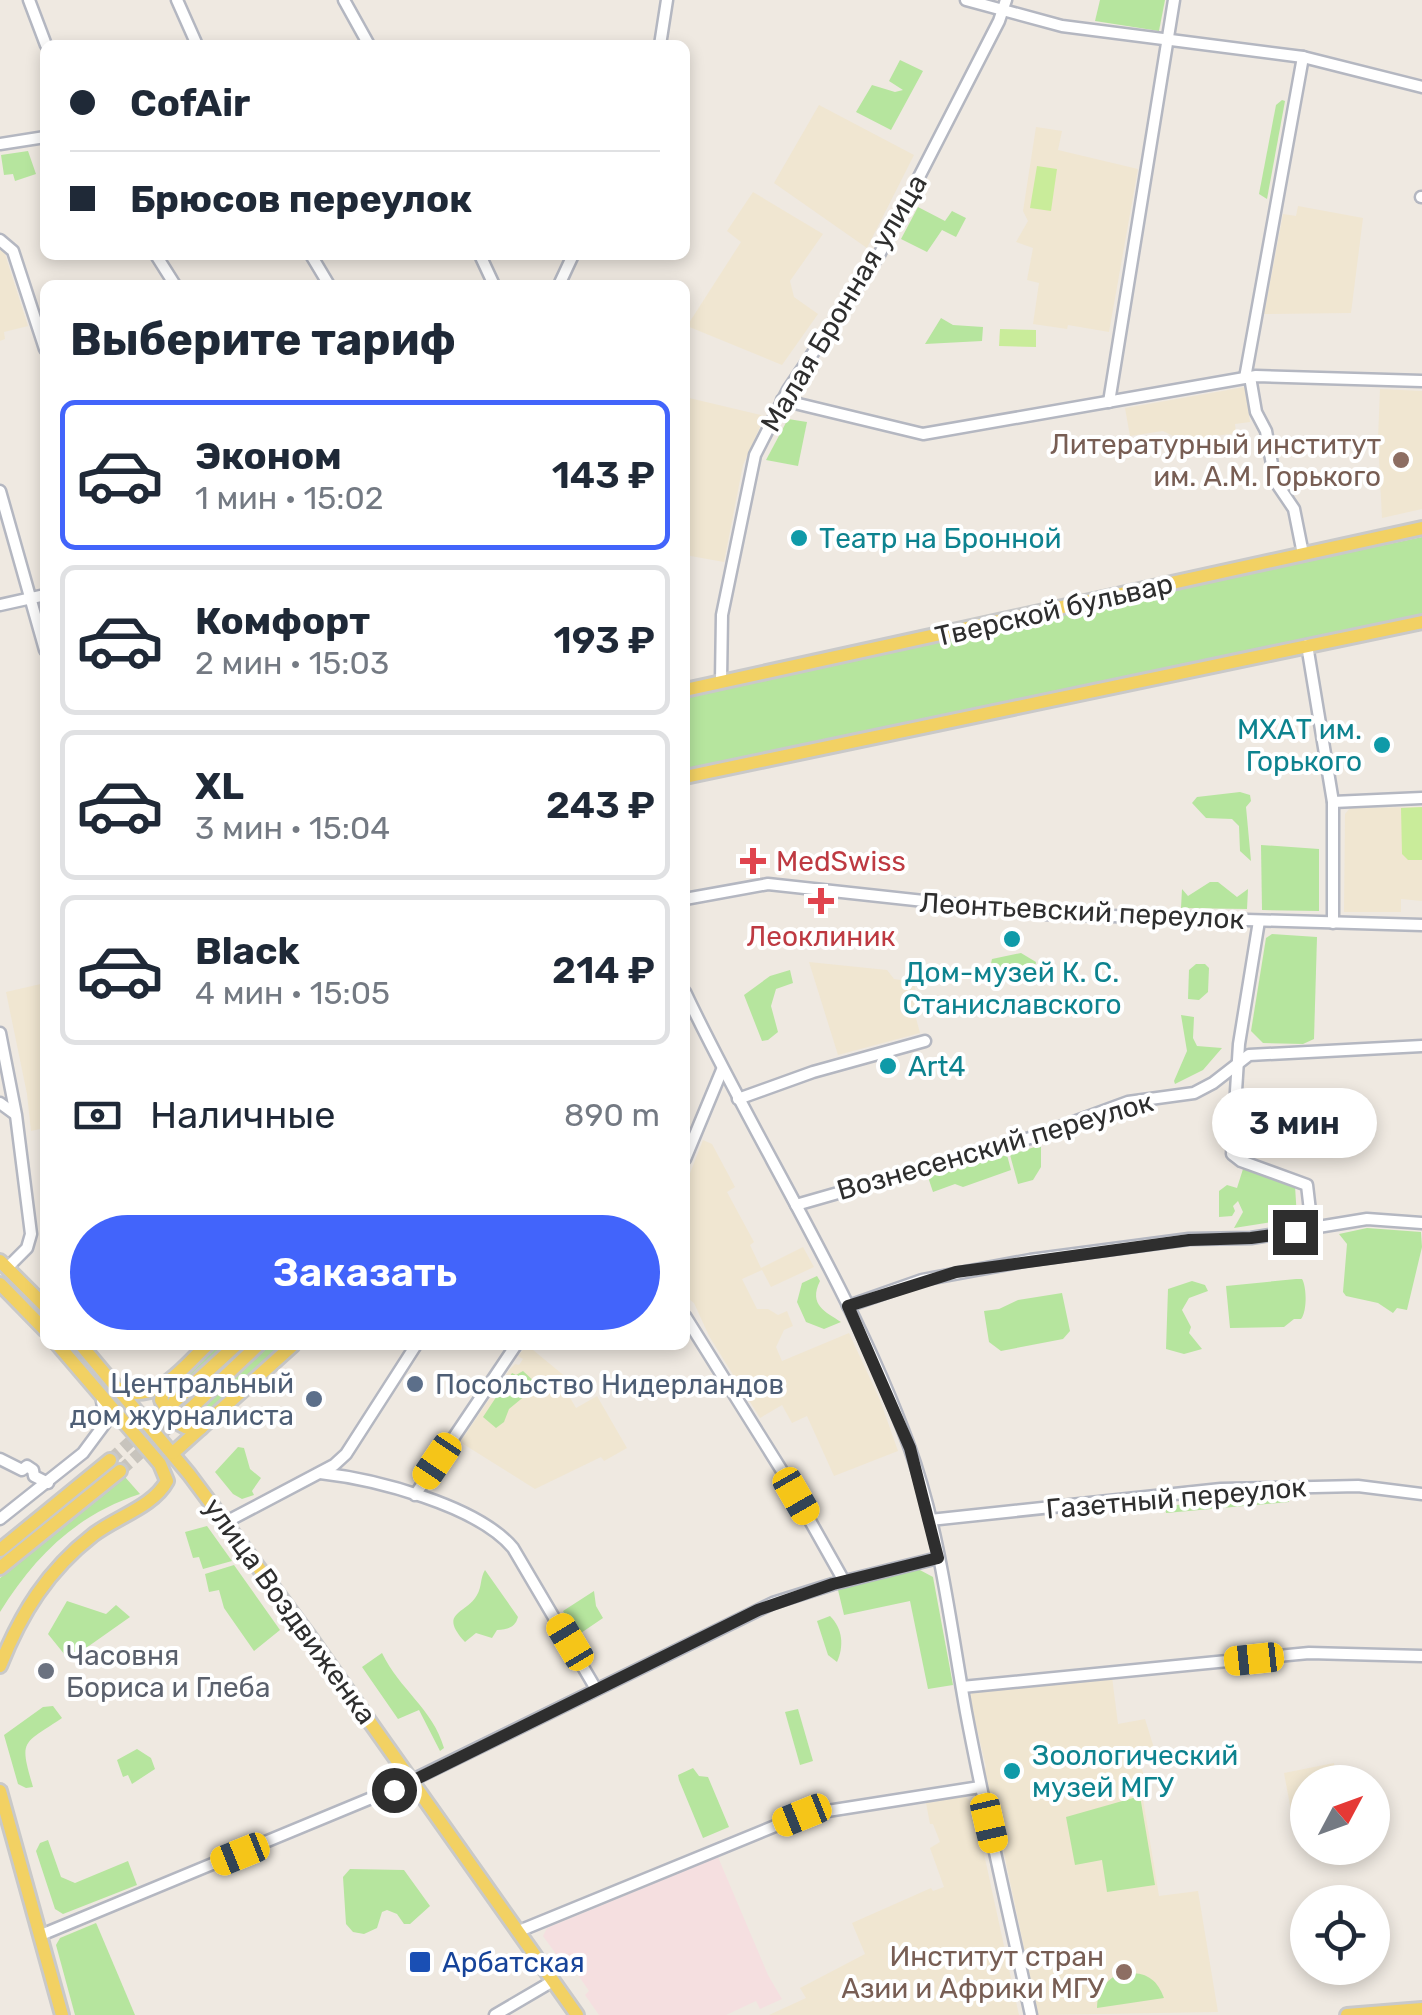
<!DOCTYPE html>
<html lang="ru">
<meta charset="utf-8">
<style>
:root{--surface:#fff;--page:#f6f6f7;--text:#1f2937;--muted:#747a83;--line:#e0e1e3;--accent:#4264fb}
body{margin:0;font-family:Rubik,sans-serif;background:var(--page);color:var(--text);height:100vh;display:flex;flex-direction:column;font-size:38px;white-space:nowrap}
*{box-sizing:border-box;margin:0}
p{font-size:32px;color:var(--muted)}
.icon{flex:none;width:55px;height:55px;fill:none;stroke:currentColor;stroke-width:2;stroke-linecap:round;stroke-linejoin:round}
.map{position:relative;flex:1;overflow:hidden}
.side{position:absolute;left:40px;top:280px;width:650px;height:1070px;display:flex;flex-direction:column;background:var(--surface);border-radius:15px;box-shadow:0 5px 15px #0003}
.side>*{flex:none}
.top-card{position:absolute;left:40px;top:40px;width:650px;height:220px;border-radius:15px;box-shadow:0 5px 15px #0003;display:grid;align-content:center;height:220px;padding:0 30px;background:var(--surface)}
.needle{width:65px;rotate:49deg}
.fabs{position:absolute;left:1290px;top:1765px;display:grid;gap:20px}
.fabs a{display:grid;place-items:center;width:100px;height:100px;border-radius:50%;background:var(--surface);box-shadow:0 5px 15px #0003;font-size:50px}
.end{position:absolute;width:45px;height:45px;margin:-22px;border:12px solid #2e2e2e;background:#fff;box-shadow:0 0 0 5px #fff}
.from{border-radius:50%}
.bubble{position:absolute;height:70px;border-radius:35px;background:var(--surface);box-shadow:0 5px 15px #0003;font-size:32px;font-weight:600;line-height:70px;text-align:center}
.car{position:absolute;width:30px;height:60px;margin:-30px -15px;border-radius:12px;box-shadow:0 0 8px 2px #0007;background:linear-gradient(#f5c518 24%,#345 0 40%,#f5c518 0 76%,#345 0 86%,#f5c518 0)}
.top-card b{display:flex;align-items:center;gap:35px;height:95px;font-size:38px}
.top-card b+b{border-top:2px solid var(--line)}
.top-card i{width:25px;height:25px;background:var(--text)}
ul{padding:0;list-style:none}
li{display:flex;align-items:center;gap:30px;height:150px;margin:0 20px 15px;padding:0 10px;border:5px solid var(--line);border-radius:15px}
li div{flex:1}
li b{display:block;font-size:38px}
li em{font-style:normal;font-weight:600}
li.current{border-color:var(--accent)}
li>.icon{width:90px;height:90px;stroke-width:1.5}
h2{padding:0 30px;font-size:45px;line-height:120px}
.pay{display:flex;align-items:center;gap:25px;height:110px;padding:0 30px;font-size:38px}
.pay p{margin-inline-start:auto}
.button{display:flex;gap:20px;margin-top:auto;padding:20px 30px}
.button a{flex:1;height:115px;border-radius:60px;background:var(--accent);color:#fff;font-size:40px;font-weight:600;line-height:115px;text-align:center}
.map>svg:first-child{display:block}
</style>
<div class="map">
<svg width="1422" height="2015" viewBox="0 0 1422 2015">
<rect width="100%" height="100%" fill="#efe9e1"/>
<g fill="#f0e6d1">
<polygon points="819,105 914,155 867,248 774,183"/>
<polygon points="1036,127 1062,131 1058,150 1138,169 1109,332 1068,325 1067,329 1033,324 1039,283 1027,280 1033,248 1016,242 1028,221 1023,211"/>
<polygon points="753,192 823,234 790,281 794,297 818,314 782,365 687,326 741,242 727,231"/>
<polygon points="1298,206 1363,218 1351,313 1264,314 1283,214 1296,216"/>
<polygon points="0,248 5,254 28,326 4,332 5,339 0,341"/>
<polygon points="1245,387 1250,422 1235,424 1236,433 1183,441 1163,431 1130,436 1125,408"/>
<polygon points="1380,389 1422,391 1422,509 1382,518 1378,439"/>
<polygon points="685,397 765,416 743,465 724,562 685,555"/>
<polygon points="1422,807 1422,901 1401,899 1401,912 1344,912 1345,814 1350,808"/>
<polygon points="809,962 887,970 894,979 914,982 918,1005 913,1007 920,1033 838,1055"/>
<polygon points="45,983 45,1128 31,1131 27,1094 6,992"/>
<polygon points="703,1140 712,1144 735,1187 727,1192 754,1242 750,1245 761,1268 803,1247 814,1267 771,1287 762,1270 742,1279 757,1309 768,1309 778,1315 787,1311 793,1326 784,1330 776,1347 782,1361 849,1333 880,1400 898,1451 834,1476 807,1416 792,1423 782,1405 760,1418 709,1336 694,1303 685,1296 685,1280 688,1278 685,1278 685,1186"/>
<polygon points="527,1345 567,1378 566,1391 576,1408 597,1396 627,1448 604,1461 601,1457 535,1489 460,1442 510,1369 515,1364 519,1365 523,1359 518,1356"/>
<polygon points="1112,1677 1118,1724 1145,1719 1154,1748 1137,1754 1145,1779 1140,1781 1159,1896 1198,1891 1218,2012 1038,2015 995,1810 988,1799 983,1772 986,1767 969,1696 976,1690 1002,1690"/>
<polygon points="1334,1763 1337,1782 1308,1782 1308,1843 1305,1844 1295,1832 1284,1773"/>
<polygon points="962,1794 973,1803 1019,2015 769,2015 806,1998 800,1988 865,1954 852,1923 931,1888 933,1891 944,1887 930,1848 940,1842 933,1824 930,1824 926,1803 938,1801 938,1797"/>
</g>
<polygon fill="#f5dfe0" points="718,1857 768,1975 782,1999 760,2009 756,2001 726,2015 599,2015 585,1995 589,1991 574,1969 569,1972 543,1936 547,1928"/>
<g fill="#b6e59e">
<polygon points="1100,0 1165,0 1159,31 1095,21"/>
<polygon points="900,60 923,71 891,130 856,112 872,85 895,92 903,90 889,81"/>
<polygon points="1282,100 1285,101 1267,199 1259,194 1276,105"/>
<polygon points="28,151 36,174 15,181 13,174 4,175 1,155"/>
<polygon points="918,207 945,221 952,211 966,218 956,237 942,230 927,252 901,239"/>
<polygon points="941,318 953,325 983,327 982,341 925,344"/>
<polygon points="788,419 807,422 798,466 766,460"/>
<polygon points="1422,537 1422,614 685,769 685,697 787,672"/>
<polygon points="1240,792 1250,795 1251,801 1246,807 1251,861 1240,851 1239,826 1232,819 1206,818 1192,803 1197,797"/>
<polygon points="1261,845 1319,849 1319,911 1262,910"/>
<polygon points="1210,882 1218,882 1237,897 1248,889 1247,909 1181,908 1182,889 1188,896"/>
<polygon points="1272,934 1317,937 1314,1039 1303,1044 1263,1043 1251,1031 1266,938"/>
<polygon points="1021,953 1036,962 1033,980 1028,980 1022,972 989,972 992,959"/>
<polygon points="1196,964 1205,964 1209,968 1208,992 1199,1000 1188,999 1189,970"/>
<polygon points="790,970 793,983 776,989 771,1006 778,1032 768,1040 762,1041 744,995 770,976"/>
<polygon points="1181,1015 1194,1017 1193,1038 1197,1046 1222,1048 1203,1070 1175,1084 1174,1081 1187,1051"/>
<polygon points="1041,1145 1041,1167 1033,1180 1018,1184 1010,1155"/>
<polygon points="1007,1155 1011,1170 963,1187 955,1184 933,1192 928,1177"/>
<polygon points="1243,1169 1295,1186 1297,1218 1234,1228 1243,1212 1238,1201 1233,1206 1235,1211 1232,1216 1219,1217 1219,1191 1227,1185 1237,1188"/>
<polygon points="1367,1228 1421,1232 1422,1247 1407,1310 1397,1308 1393,1313 1378,1303 1346,1296 1343,1292 1347,1244 1339,1234"/>
<path d="M817,1276L820,1281C808,1305 826,1312 841,1322L824,1329L806,1322L797,1302L802,1283Z"/>
<path d="M1296,1279H1302C1307,1287 1307,1312 1301,1319H1294L1284,1327L1230,1328L1226,1286Z"/>
<polygon points="1192,1281 1205,1285 1208,1291 1189,1298 1182,1310 1191,1327 1189,1333 1202,1349 1184,1354 1166,1349 1168,1289"/>
<polygon points="1062,1293 1070,1331 1063,1339 1001,1351 989,1342 984,1311 999,1309 1018,1300"/>
<polygon points="215,1345 225,1345 169,1396 189,1418 270,1345 284,1345 202,1418 190,1424 184,1422 167,1404 167,1390"/>
<polygon points="523,1371 538,1385 509,1409 504,1422 496,1428 483,1417 512,1373 516,1375"/>
<polygon points="238,1447 244,1448 250,1469 261,1478 252,1491 254,1495 242,1499 233,1494 215,1472"/>
<path d="M125,1477L140,1494C76,1515 35,1556 0,1612V1578Z"/>
<polygon points="1289,1495 1289,1502 1166,1513 1165,1506"/>
<polygon points="207,1526 232,1561 203,1569 199,1557 193,1558 185,1532"/>
<polygon points="234,1565 280,1630 254,1651 224,1608 219,1590 209,1592 205,1574"/>
<polygon points="918,1569 933,1577 953,1685 928,1689 910,1601 844,1615 838,1590"/>
<path d="M485,1570L518,1617C515,1628 508,1629 497,1630L492,1638L476,1633L465,1642C437,1612 467,1614 477,1595C482,1587 480,1578 485,1570Z"/>
<polygon points="594,1591 596,1606 603,1618 578,1635 563,1611"/>
<polygon points="67,1601 106,1614 116,1605 130,1617 69,1660 48,1634"/>
<path d="M830,1616C843,1629 844,1646 837,1662L828,1655L817,1621Z"/>
<path d="M382,1653C399,1689 433,1709 444,1748L440,1751L419,1710L398,1719L362,1667Z"/>
<path d="M53,1706L62,1718C22,1745 19,1739 33,1787L26,1788L18,1784L4,1735L43,1707Z"/>
<polygon points="798,1709 813,1761 800,1765 785,1712"/>
<polygon points="137,1749 151,1758 155,1769 132,1784 128,1775 123,1777 117,1760"/>
<polygon points="693,1768 699,1776 708,1777 729,1827 703,1838 679,1780 678,1775"/>
<polygon points="1140,1796 1155,1885 1107,1892 1102,1860 1075,1865 1066,1817"/>
<polygon points="48,1840 61,1877 75,1883 128,1861 137,1885 63,1914 55,1909 36,1851 40,1843"/>
<polygon points="350,1869 404,1870 430,1906 410,1924 404,1924 397,1914 387,1910 382,1912 377,1928 364,1934 353,1932 346,1924 343,1877"/>
<polygon points="96,1923 97,1925 135,2015 75,2015 56,1945 60,1938"/>
<path d="M1130,1973C1148,1973 1158,1981 1164,1998L1097,2008C1097,1992 1104,1982 1118,1974L1119,1981L1130,1979Z"/>
</g>
<g fill="#c9ec9a">
<polygon points="1037,166 1057,169 1051,211 1030,208"/>
<polygon points="1000,329 1036,330 1036,347 999,346"/>
<polygon points="1422,807 1422,860 1408,860 1402,854 1401,808"/>
</g>
<g fill="none" stroke-linecap="round" stroke-linejoin="round">
<g stroke="#c8c4bd" stroke-width="12" stroke-dasharray="12 6" stroke-linecap="butt">
<polyline points="110,1460 172,1404"/>
<polyline points="120,1471 182,1416"/>
</g>
<defs>
<g id="minor">
<polyline points="29,0 46,45"/>
<polyline points="177,0 197,45"/>
<polyline points="344,0 369,45"/>
<polyline points="966,0 1062,26 1303,57 1422,87"/>
<polyline points="660,45 667,0"/>
<polyline points="0,144 45,137"/>
<polyline points="1421,197 1422,197"/>
<polyline points="0,240 13,251 45,349"/>
<polyline points="156,255 175,285"/>
<polyline points="311,255 329,285"/>
<polyline points="480,255 494,285"/>
<polyline points="559,285 573,255"/>
<polyline points="1250,377 1256,412 1266,431 1275,481 1294,509 1303,554"/>
<polyline points="1245,378 1303,57"/>
<polyline points="782,400 923,434 1256,376 1422,381"/>
<polyline points="1109,402 1174,0"/>
<polyline points="0,491 45,650"/>
<polyline points="0,605 45,595"/>
<polyline points="1307,645 1333,802 1333,923"/>
<polyline points="721,680 722,615 755,455 788,390 879,255 999,21 1006,0"/>
<polyline points="1333,802 1422,798"/>
<polyline points="685,899 768,884 1044,914 1422,925"/>
<polyline points="1259,921 1239,1044 1232,1154 1241,1161 1307,1185 1312,1228"/>
<path d="M685,992C757,1144 851,1287 909,1446C940,1531 950,1624 966,1712C985,1813 1009,1914 1031,2015"/>
<polyline points="0,1033 16,1115 31,1234 27,1248 7,1268"/>
<polyline points="738,1099 813,1072 925,1041"/>
<polyline points="0,1103 15,1114"/>
<polyline points="685,1159 722,1070"/>
<polyline points="796,1205 1030,1138 1128,1102 1194,1093 1213,1083 1249,1055 1422,1046"/>
<polyline points="848,1306 922,1280 1030,1260 1189,1239 1251,1238 1367,1219 1422,1223"/>
<polyline points="685,1316 782,1471 844,1581"/>
<polyline points="0,1459 22,1470 27,1466 33,1470 34,1476 48,1483"/>
<path d="M320,1473C374,1479 477,1505 513,1548L596,1689"/>
<polyline points="415,1495 516,1345"/>
<polyline points="0,1519 83,1453 106,1422 102,1401"/>
<polyline points="930,1520 1221,1489 1358,1486 1422,1494"/>
<polyline points="226,1522 334,1465 346,1454 416,1345"/>
<polyline points="962,1687 1309,1653 1422,1656"/>
<polyline points="519,1931 802,1815 980,1787"/>
<polyline points="41,1935 398,1787 773,1603 833,1584 938,1558"/>
<polyline points="495,2015 553,1981"/>
</g>
<g id="major">
<polyline points="685,690 1422,528"/>
<polyline points="685,777 1422,622"/>
<polyline points="0,1261 45,1306"/>
<polyline points="0,1284 45,1330"/>
<polyline points="81,1345 189,1474 307,1633 577,2015"/>
<path d="M165,1385L161,1400C170,1415 181,1433 201,1428"/>
<path d="M123,1391C159,1402 183,1367 207,1345"/>
<polyline points="174,1402 236,1345"/>
<polyline points="185,1414 258,1345"/>
<polyline points="173,1453 293,1345"/>
<polyline points="0,1550 110,1460"/>
<polyline points="0,1568 120,1471"/>
<path d="M0,1666C21,1613 48,1570 93,1535C116,1517 153,1507 167,1481L160,1464L58,1345"/>
<polyline points="0,1791 62,2015"/>
<polyline points="1347,2015 1422,2009"/>
</g>
</defs>
<use href="#minor" stroke="#b4b7c1" stroke-width="15"/>
<use href="#major" stroke="#c9c9c9" stroke-width="18"/>
<use href="#minor" stroke="#fff" stroke-width="10"/>
<use href="#major" stroke="#f2d163" stroke-width="12"/>
</g>
<g fill="none" stroke-linecap="round" stroke-linejoin="round">
<polyline stroke="#2e2e2e" stroke-width="12" points="394,1790 758,1610 833,1584 938,1558 910,1448 848,1306 956,1272 1189,1240 1251,1238 1295,1232"/>
</g>
<g fill="#8d6e63" stroke="#fff" stroke-width="4">
<circle cx="1401" cy="460" r="10"/>
<circle cx="1124" cy="1972" r="10"/>
</g>
<g fill="#0f9aa8" stroke="#fff" stroke-width="4">
<circle cx="799" cy="538" r="10"/>
<circle cx="1382" cy="745" r="10"/>
<circle cx="1012" cy="939" r="10"/>
<circle cx="888" cy="1066" r="10"/>
<circle cx="1012" cy="1771" r="10"/>
</g>
<g fill="#e0444e" stroke="#fff" stroke-width="4">
<path d="M748 846h10v10h10v10h-10v10h-10v-10h-10v-10h10z"/>
<path d="M816 886h10v10h10v10h-10v10h-10v-10h-10v-10h10z"/>
</g>
<g fill="#5c6f8a" stroke="#fff" stroke-width="4">
<circle cx="415" cy="1384" r="10"/>
<circle cx="314" cy="1399" r="10"/>
</g>
<circle fill="#6b7280" stroke="#fff" stroke-width="4" cx="46" cy="1671" r="10"/>
<rect fill="#1a4fb4" stroke="#fff" stroke-width="4" x="408" y="1950" width="24" height="24" rx="5"/>
<g text-anchor="middle" dominant-baseline="central" stroke-width="8" stroke-linejoin="round" paint-order="stroke">
<g font-size="28" fill="#2e2e2e" stroke="#fff">
<text transform="translate(844 303) rotate(-59)">Малая Бронная улица</text>
<text transform="translate(1054 610) rotate(-13)">Тверской бульвар</text>
<text transform="translate(1082 911) rotate(3)">Леонтьевский переулок</text>
<text transform="translate(995 1146) rotate(-16)">Вознесенский переулок</text>
<text transform="translate(1176 1498) rotate(-5)">Газетный переулок</text>
<text transform="translate(290 1611) rotate(54)">улица Воздвиженка</text>
</g>
<g font-size="28" fill="#785e54" stroke="#fff" text-anchor="end">
<text x="1381" y="444">Литературный институт<tspan x="1381" dy="32">им. А.М. Горького</tspan></text>
<text x="1104" y="1956">Институт стран<tspan x="1104" dy="32">Азии и Африки МГУ</tspan></text>
</g>
<g font-size="28" fill="#0d838f" stroke="#fff" text-anchor="start">
<text x="819" y="538">Театр на Бронной</text>
<text x="1362" y="729" text-anchor="end">МХАТ им.<tspan x="1362" dy="32">Горького</tspan></text>
<text x="1012" y="972" text-anchor="middle">Дом-музей К. С.<tspan x="1012" dy="32">Станиславского</tspan></text>
<text x="908" y="1066">Art4</text>
<text x="1032" y="1755">Зоологический<tspan x="1032" dy="32">музей МГУ</tspan></text>
</g>
<g font-size="28" fill="#be3a42" stroke="#fff" text-anchor="start">
<text x="776" y="861">MedSwiss</text>
<text x="821" y="936" text-anchor="middle">Леоклиник</text>
</g>
<g font-size="28" fill="#4e5e75" stroke="#fff" text-anchor="end">
<text x="294" y="1383">Центральный<tspan x="294" dy="32">дом журналиста</tspan></text>
<text x="435" y="1384" text-anchor="start">Посольство Нидерландов</text>
</g>
<g font-size="28" fill="#5b616d" stroke="#fff" text-anchor="start">
<text x="66" y="1655">Часовня<tspan x="66" dy="32">Бориса и Глеба</tspan></text>
</g>
<g font-size="28" fill="#164399" stroke="#fff" text-anchor="start">
<text x="442" y="1962">Арбатская</text>
</g>
</g>
</svg>
<div class="fabs">
<a><svg class="needle" viewBox="-14 -14 28 28"><path d="M0-13l5 13h-10z" fill="#e53935"/><path d="M0 13l5-13h-10z" fill="#747a83"/></svg></a>
<a><svg class="icon" aria-label="locate" viewBox="0 0 24 24"><circle cx="12" cy="12" r="6"/><path d="M12 2v4M12 18v4M2 12h4M18 12h4"/></svg></a>
</div>
<i class="end from" style="left:394px;top:1790px"></i>
<i class="end" style="left:1295px;top:1232px"></i>
<div class="bubble" style="left:1212px;top:1088px;width:165px">3 мин</div>
<i class="car" style="left:437px;top:1461px;rotate:214deg"></i>
<i class="car" style="left:796px;top:1496px;rotate:150deg"></i>
<i class="car" style="left:570px;top:1642px;rotate:329deg"></i>
<i class="car" style="left:1254px;top:1659px;rotate:264deg"></i>
<i class="car" style="left:802px;top:1815px;rotate:248deg"></i>
<i class="car" style="left:989px;top:1823px;rotate:167deg"></i>
<i class="car" style="left:240px;top:1854px;rotate:248deg"></i>
<div class="top-card">
<b><i class="from"></i>CofAir</b>
<b><i></i>Брюсов переулок</b>
</div>
<section class="side">
<h2>Выберите тариф</h2>
<ul>
<li class="current"><svg class="icon" aria-label="car" viewBox="0 0 24 24"><path d="M5 17H2v-5l4-1 3-4h7l3 4 3 1v5h-3M9 17h6M6 11h13"/><circle cx="7" cy="17" r="2"/><circle cx="17" cy="17" r="2"/></svg><div><b>Эконом</b><p>1 мин · 15:02</p></div><em>143 ₽</em></li>
<li><svg class="icon" aria-label="car" viewBox="0 0 24 24"><path d="M5 17H2v-5l4-1 3-4h7l3 4 3 1v5h-3M9 17h6M6 11h13"/><circle cx="7" cy="17" r="2"/><circle cx="17" cy="17" r="2"/></svg><div><b>Комфорт</b><p>2 мин · 15:03</p></div><em>193 ₽</em></li>
<li><svg class="icon" aria-label="car" viewBox="0 0 24 24"><path d="M5 17H2v-5l4-1 3-4h7l3 4 3 1v5h-3M9 17h6M6 11h13"/><circle cx="7" cy="17" r="2"/><circle cx="17" cy="17" r="2"/></svg><div><b>XL</b><p>3 мин · 15:04</p></div><em>243 ₽</em></li>
<li><svg class="icon" aria-label="car" viewBox="0 0 24 24"><path d="M5 17H2v-5l4-1 3-4h7l3 4 3 1v5h-3M9 17h6M6 11h13"/><circle cx="7" cy="17" r="2"/><circle cx="17" cy="17" r="2"/></svg><div><b>Black</b><p>4 мин · 15:05</p></div><em>214 ₽</em></li>
</ul>
<div class="pay"><svg class="icon" aria-label="cash" viewBox="0 0 24 24"><path d="M3 7h18v10H3z"/><circle cx="12" cy="12" r="2"/></svg>Наличные<p>890 m</p></div>
<div class="button"><a>Заказать</a></div>
</section>
</div>
